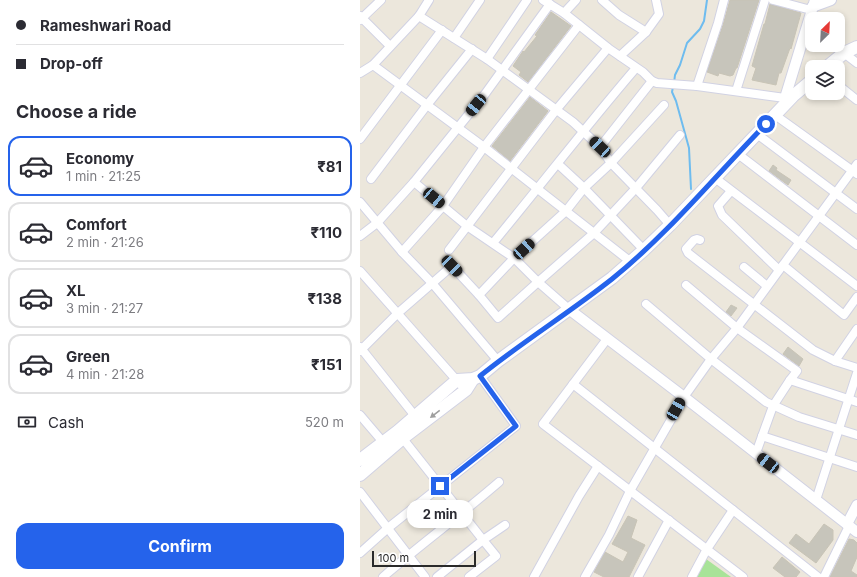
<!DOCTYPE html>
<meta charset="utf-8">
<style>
:root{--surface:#fff;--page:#f7f7f7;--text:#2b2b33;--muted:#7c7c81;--line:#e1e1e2;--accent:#2563eb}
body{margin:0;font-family:Inter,sans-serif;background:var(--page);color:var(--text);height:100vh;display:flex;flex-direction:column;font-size:15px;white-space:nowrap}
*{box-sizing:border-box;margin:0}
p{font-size:13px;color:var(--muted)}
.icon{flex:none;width:22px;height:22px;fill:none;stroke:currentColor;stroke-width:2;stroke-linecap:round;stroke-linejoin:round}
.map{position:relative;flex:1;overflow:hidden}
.details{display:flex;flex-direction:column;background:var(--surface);width:360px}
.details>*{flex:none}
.top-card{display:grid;align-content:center;height:88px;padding:0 16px;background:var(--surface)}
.needle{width:26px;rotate:24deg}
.fabs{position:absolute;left:445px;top:12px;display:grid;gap:8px}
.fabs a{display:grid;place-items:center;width:40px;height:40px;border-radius:8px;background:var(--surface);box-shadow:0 2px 6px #0003;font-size:20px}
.scale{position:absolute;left:12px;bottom:10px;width:104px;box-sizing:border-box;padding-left:4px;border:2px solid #2a2a2a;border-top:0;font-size:11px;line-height:14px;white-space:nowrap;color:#2a2a2a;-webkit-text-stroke:3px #fff;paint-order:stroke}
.end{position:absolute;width:18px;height:18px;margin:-9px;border:5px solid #2563eb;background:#fff;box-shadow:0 0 0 2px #fff}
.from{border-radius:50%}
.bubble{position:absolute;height:28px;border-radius:12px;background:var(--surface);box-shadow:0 2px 6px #0003;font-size:13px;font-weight:700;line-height:28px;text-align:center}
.car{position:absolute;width:12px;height:24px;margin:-12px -6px;border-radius:5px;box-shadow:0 0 3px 1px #0007;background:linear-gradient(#222 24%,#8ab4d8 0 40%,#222 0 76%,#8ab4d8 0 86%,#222 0)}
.top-card b{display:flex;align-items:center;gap:14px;height:38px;font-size:15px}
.top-card b+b{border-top:1px solid var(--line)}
.top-card i{width:10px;height:10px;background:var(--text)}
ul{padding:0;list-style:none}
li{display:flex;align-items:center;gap:12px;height:60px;margin:0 8px 6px;padding:0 8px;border:2px solid var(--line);border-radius:12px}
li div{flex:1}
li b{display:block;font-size:15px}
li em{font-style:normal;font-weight:700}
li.active{border-color:var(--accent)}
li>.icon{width:36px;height:36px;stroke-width:1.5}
h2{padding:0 16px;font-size:18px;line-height:48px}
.pay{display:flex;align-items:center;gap:10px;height:44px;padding:0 16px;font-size:15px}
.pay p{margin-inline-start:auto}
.primary-button{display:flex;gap:8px;margin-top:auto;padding:8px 16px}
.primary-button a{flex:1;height:46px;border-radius:12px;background:var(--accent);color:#fff;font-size:16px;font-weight:700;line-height:46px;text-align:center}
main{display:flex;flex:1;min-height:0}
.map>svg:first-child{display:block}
</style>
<main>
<section class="details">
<div class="top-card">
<b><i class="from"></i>Rameshwari Road</b>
<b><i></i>Drop-off</b>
</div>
<h2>Choose a ride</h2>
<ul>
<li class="active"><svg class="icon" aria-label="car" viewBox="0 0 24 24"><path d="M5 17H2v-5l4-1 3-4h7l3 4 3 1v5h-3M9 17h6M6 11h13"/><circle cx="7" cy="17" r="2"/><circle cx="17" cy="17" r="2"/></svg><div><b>Economy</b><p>1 min · 21:25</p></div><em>₹81</em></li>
<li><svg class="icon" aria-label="car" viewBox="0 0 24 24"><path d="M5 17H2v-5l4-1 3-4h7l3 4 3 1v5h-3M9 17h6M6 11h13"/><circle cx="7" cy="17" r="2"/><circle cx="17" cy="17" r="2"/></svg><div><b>Comfort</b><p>2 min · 21:26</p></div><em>₹110</em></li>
<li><svg class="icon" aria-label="car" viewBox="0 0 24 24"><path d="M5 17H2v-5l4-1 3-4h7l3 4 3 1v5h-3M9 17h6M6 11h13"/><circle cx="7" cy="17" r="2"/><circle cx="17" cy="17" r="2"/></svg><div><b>XL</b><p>3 min · 21:27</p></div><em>₹138</em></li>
<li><svg class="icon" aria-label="car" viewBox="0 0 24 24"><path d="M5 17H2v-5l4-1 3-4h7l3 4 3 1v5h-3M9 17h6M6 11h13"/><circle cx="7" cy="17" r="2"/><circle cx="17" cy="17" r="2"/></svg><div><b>Green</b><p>4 min · 21:28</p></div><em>₹151</em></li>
</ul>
<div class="pay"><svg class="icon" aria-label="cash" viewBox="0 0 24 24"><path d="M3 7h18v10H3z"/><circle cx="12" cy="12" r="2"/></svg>Cash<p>520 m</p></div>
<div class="primary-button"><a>Confirm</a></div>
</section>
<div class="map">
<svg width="497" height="577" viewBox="0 0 497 577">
<rect width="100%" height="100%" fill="#ece7dc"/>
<polygon fill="#a8e398" points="346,559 371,577 336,577"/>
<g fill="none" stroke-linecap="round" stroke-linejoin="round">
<g stroke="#6ebcef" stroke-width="2">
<polyline points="314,83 315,75 320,65 327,43 340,29 344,21 347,0"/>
<polyline points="313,87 312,92 316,101 329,148 331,189"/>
</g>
</g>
<g fill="#c7c5bb" stroke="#c8c4b6">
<polygon points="370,0 399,0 377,68 376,68 373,75 370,76 359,73 358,76 347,72 363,25"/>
<polygon points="410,4 441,13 431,49 430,48 421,73 419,73 416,85 392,80 396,68 392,66 404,24 405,24"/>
<polygon points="191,12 211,26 168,82 159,75 161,72 153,66 163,51 164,52 177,36 175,35"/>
<polygon points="170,97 188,111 150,161 132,146"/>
<polygon points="413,165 417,168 416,170 431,180 428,185 409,171"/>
<polygon points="371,305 377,308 371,316 366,312"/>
<polygon points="428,347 443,359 439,366 423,354"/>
<polygon points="268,516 277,520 271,538 285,545 269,577 244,577 234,572 245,552 263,562 268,552 252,544"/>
<polygon points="464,524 473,530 473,540 456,563 429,543 436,534 449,544"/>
<polygon points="489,539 494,540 497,543 497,557 491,571 497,575 497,577 470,577"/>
<polygon points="422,557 440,572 436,577 425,577 413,568"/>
</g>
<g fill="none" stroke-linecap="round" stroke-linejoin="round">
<defs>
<g id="minor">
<polyline points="183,0 204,13 248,48 283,72 292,81 297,83 337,86 425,98"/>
<polyline points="242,0 259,15 286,32"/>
<polyline points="413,0 451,10"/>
<polyline points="190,4 125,94 54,182 107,226 154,258 119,295 138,318 178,282 210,310"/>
<polyline points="204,13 216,0"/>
<polyline points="0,16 30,46"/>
<polyline points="59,16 127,59 213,122 240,147 251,163 297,210 310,225"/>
<polyline points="0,20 21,0"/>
<polyline points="94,38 120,0"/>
<polyline points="484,53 497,63"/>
<polyline points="260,56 286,32 299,14 296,0"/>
<polyline points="127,59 167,0"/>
<polyline points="13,65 124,147 271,262"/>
<polyline points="0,73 13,65 59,16 69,0"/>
<polyline points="478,85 497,100"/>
<polyline points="337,86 358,23 364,0"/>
<polyline points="376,91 405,0"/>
<polyline points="304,105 251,163 224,188 206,211 154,258 178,282 234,233 276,188 320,135"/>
<polyline points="415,115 497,174"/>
<polyline points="397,134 497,209"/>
<polyline points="0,139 82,30"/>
<polyline points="240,147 292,81"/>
<polyline points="378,154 497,245"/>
<polyline points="198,164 224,188 284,250"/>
<polyline points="355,178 497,286"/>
<polyline points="11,179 67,105 112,49"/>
<polyline points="371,191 358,206 362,215 419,270"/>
<polyline points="0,202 42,252 72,283 138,361"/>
<polyline points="0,236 17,223 54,182"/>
<polyline points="340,240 337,239 334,240 326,249 328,253 453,350 475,361"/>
<path d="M133,243C181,185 227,125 276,68"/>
<polyline points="89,250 196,110 248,48"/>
<polyline points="42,252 83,206 124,147 219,25"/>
<polyline points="423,265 497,164"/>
<polyline points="384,267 407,286"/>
<polyline points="0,271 100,384"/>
<polyline points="326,285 377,328 437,371 430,380"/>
<polyline points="286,304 351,359 406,402 439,417 497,435"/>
<polyline points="497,329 475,361 497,368"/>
<polyline points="247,339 183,424 383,577"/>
<polyline points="0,347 55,416"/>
<polyline points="0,351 38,313 92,266 119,295"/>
<polyline points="213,384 458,577"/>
<polyline points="0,415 23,442"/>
<polyline points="40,435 123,540 77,577"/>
<polyline points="402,436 497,467"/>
<polyline points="396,453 413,406 430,380 497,402"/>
<polyline points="0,492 65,577"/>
<polyline points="456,500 497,373"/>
<polyline points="0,553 28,528 156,426 120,376"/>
<path d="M23,577C61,544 101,515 139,482"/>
<polyline points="109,577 136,556 123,540 145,525"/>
<polyline points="174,577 219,496 238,466"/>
<polyline points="225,577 249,535 270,491 324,397 351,359 377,328 423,265 484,315 497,297"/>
<polyline points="278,577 309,520"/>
<polyline points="332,577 347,549 373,510"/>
<polyline points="464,577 489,526"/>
</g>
<g id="tertiary">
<polyline points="452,7 471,0"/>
<polyline points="426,104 425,98 455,0"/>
<polyline points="210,310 324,397 497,532"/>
<polyline points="487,524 497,505"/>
</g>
<g id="secondary">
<polyline points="467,67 484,53 497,47"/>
<polyline points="0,460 38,431 97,380 113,379 120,376 138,361 252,278 284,250 310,225 433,96 452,80"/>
<polyline points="0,475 43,438 106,390 113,379"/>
</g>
</defs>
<use href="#minor" stroke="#d1d2e3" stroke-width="10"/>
<use href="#tertiary" stroke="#d1d2e3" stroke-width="12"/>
<use href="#secondary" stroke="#d1d2e3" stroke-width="14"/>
<use href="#minor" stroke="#fff" stroke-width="8"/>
<use href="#tertiary" stroke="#fff" stroke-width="10"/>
<use href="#secondary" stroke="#fff" stroke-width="12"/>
</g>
<defs><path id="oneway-solid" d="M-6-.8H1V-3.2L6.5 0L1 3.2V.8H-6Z"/></defs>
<use fill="#9f9f9f" href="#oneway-solid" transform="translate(75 414) rotate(142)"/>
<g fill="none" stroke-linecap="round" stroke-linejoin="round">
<path stroke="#2563eb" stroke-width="5" d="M80,486L156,426L120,376C162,342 209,313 252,279C309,233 355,176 406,124"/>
</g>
</svg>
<div class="fabs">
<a><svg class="needle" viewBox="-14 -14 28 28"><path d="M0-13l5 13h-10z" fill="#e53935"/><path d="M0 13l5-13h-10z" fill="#7c7c81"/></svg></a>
<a><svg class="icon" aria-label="layers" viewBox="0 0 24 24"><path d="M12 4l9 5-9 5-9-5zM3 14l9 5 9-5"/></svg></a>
</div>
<div class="scale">100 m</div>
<i class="end from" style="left:406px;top:124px"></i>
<i class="end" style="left:80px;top:486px"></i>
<div class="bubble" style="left:47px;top:500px;width:66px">2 min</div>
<i class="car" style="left:116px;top:105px;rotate:219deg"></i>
<i class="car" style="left:240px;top:147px;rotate:313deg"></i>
<i class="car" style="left:74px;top:198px;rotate:130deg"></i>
<i class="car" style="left:164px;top:249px;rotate:48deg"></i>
<i class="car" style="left:92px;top:266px;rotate:136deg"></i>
<i class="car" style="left:316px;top:409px;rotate:30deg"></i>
<i class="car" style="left:408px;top:463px;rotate:308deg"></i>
</div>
</main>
